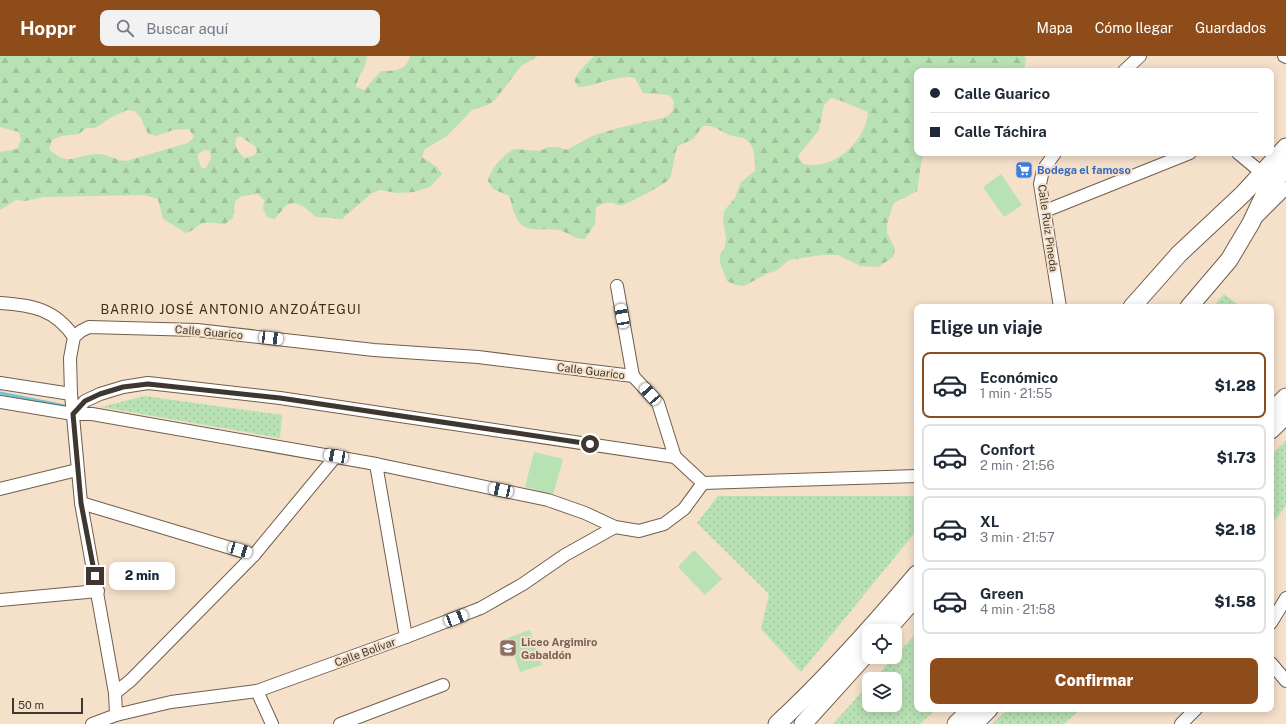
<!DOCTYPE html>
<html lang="es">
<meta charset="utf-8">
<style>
:root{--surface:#fff;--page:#f2f2f3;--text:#1f2937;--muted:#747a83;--line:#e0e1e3;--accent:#8e4c1b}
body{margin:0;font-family:"Public Sans",sans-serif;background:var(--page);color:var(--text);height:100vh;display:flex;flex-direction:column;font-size:15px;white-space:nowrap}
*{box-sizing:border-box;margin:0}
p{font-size:13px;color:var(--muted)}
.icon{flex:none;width:22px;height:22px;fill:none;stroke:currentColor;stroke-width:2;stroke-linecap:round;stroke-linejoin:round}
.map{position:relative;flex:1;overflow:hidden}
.details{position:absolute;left:914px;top:248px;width:360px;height:408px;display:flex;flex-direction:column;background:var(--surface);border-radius:8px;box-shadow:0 2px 10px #0003}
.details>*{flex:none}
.top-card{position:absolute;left:914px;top:12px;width:360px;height:88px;border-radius:8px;box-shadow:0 2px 10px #0003;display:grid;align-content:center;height:88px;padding:0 16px;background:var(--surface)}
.buttons{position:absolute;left:862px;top:568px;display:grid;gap:8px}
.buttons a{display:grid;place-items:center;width:40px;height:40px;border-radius:8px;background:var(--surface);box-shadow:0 2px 10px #0003;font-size:20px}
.scale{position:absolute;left:12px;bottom:10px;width:71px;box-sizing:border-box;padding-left:4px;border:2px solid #3f372f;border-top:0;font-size:11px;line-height:14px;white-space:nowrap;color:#3f372f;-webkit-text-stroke:3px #f5e0ca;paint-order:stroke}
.end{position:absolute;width:18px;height:18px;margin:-9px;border:5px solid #3f372f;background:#fff;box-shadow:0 0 0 2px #fff}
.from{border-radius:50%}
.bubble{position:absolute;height:28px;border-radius:8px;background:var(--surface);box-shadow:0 2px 10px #0003;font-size:13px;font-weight:800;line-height:28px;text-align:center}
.car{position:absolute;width:12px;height:24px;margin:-12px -6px;border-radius:5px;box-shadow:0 0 3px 1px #0007;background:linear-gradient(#fff 24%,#345 0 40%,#fff 0 76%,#345 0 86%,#fff 0)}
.top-card b{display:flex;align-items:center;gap:14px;height:38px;font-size:15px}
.top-card b+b{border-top:1px solid var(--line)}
.top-card i{width:10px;height:10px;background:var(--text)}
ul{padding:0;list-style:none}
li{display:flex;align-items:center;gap:12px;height:66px;margin:0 8px 6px;padding:0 8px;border:2px solid var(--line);border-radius:8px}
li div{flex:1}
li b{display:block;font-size:15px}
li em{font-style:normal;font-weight:800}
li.on{border-color:var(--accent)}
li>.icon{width:36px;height:36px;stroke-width:1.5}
h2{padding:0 16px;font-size:18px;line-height:48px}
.cta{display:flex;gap:8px;margin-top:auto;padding:8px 16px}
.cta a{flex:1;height:46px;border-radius:8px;background:var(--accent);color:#fff;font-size:16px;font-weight:800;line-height:46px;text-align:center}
header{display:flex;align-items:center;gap:24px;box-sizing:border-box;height:56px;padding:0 20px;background:var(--accent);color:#fff}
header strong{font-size:19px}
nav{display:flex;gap:22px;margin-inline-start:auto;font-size:14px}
.search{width:280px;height:36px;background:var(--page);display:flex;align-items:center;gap:10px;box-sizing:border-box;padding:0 14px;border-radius:8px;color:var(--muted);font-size:15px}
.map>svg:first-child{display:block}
</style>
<header>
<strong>Hoppr</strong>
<div class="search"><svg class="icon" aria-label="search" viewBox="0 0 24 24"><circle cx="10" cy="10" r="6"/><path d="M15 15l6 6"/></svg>Buscar aquí</div>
<nav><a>Mapa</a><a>Cómo llegar</a><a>Guardados</a></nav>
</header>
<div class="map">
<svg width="1286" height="668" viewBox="0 0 1286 668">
<defs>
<pattern id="grass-dots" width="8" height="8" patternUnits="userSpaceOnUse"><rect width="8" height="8" fill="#b8e1b4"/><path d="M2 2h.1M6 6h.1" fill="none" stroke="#9fc29b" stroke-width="1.8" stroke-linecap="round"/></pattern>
<pattern id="forest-firs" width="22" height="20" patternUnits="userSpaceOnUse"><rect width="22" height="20" fill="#b8e1b4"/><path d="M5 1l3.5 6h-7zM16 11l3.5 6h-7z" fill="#9fc29b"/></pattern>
</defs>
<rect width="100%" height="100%" fill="#f5e0ca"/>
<g fill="url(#grass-dots)">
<polygon points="1224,238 1241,251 1213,251"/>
<polygon points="145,340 282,359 280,382 101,351"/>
<polygon points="1286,384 1286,450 1271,469 1271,399"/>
<polygon points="718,440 917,440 917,474 801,616 761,573 769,538 697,467"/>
<polygon points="917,576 917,653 936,653 920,668 833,668 869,628 869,649 895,649 895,623 874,623"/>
<polygon points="1008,653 1080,653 1064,668 992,668"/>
</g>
<g fill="url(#forest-firs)" fill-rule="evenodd">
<path d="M0,0H367C367,11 358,19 356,31L364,34L381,15C394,15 407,15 410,0H538L521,10L495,44L488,49L472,54L447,80L425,93L422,101L437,111L442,118L430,131L414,136L397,137L380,134L372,137L342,163L316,161L303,150L295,147L286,149L275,163L267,161L263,153L264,144L258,138L242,140L235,145L233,162L225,168C217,168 206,164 199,169C194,173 192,175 186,177L163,163L158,143L144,139L43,141L25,145L16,144L0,154V96L17,93L21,84L19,76L0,71ZM127,54L135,55L141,62L148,78L156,80L173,74L189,73L194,81L188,87L126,105C116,104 108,99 99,98C78,97 69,113 49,93L52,84L61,80L79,78L86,72H95L110,62ZM240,80L256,91L257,96L253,100L245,102C238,97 234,91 236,82ZM205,94L210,95L211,103L205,113L201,111L198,103V98Z"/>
<path d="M594,0H1024L1026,2L1025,10L1021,15H917V97H927L922,102L917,135L894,147L891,155L887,168V177L895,193L893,201L878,211L860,210L838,199H822L789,204L776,215L768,217L744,230L736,229L727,225L720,207V199L725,191L726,182L723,165L724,155L735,142L741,126L755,115C755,104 756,90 745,83C740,80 732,81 727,78C718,74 714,69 703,70L693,83L678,90C673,100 674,112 670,122C668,127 629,147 622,149C619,150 616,148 613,147C607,146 602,148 596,151L595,168L585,183C573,183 570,177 559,174C546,171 525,179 517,163C513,156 512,147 509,140L493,133L488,125C490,113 503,99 514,93L540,95L548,91H558L567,94L592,80L618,72L667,61L673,54L674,45L669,39L643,37L635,22C616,18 597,30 578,31L574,24L578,17ZM831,42L839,44L868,56C866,86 833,115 803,108L798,100L819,74L824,49Z"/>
</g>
<g fill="#b8e1b4">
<polygon points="1001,118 1022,149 1004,161 983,131"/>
<polygon points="534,396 563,403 553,439 525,431"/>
<polygon points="694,494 722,523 705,539 678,511"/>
<polygon points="530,574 542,609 520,616 508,582"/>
</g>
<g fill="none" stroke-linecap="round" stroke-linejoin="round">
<polyline stroke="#72c2d5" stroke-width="3" points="0,337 65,350"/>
<defs>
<g id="minor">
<polyline points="1284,0 1286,1"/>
<polyline points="1124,15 1140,0"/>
<polyline points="1055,97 1043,114 1040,128 1060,251"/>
<polyline points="1238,97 1262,117"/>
<polyline points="1045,155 1190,97"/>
<polyline points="1257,161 1286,132"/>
<polyline points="617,230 633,320"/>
<path d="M0,247C32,249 55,253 74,281"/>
<polyline points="0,327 71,338"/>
<polyline points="0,346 73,358 92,358 376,408"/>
<polyline points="73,358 85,345 100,338 123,331 148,327 280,342 675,401 658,347 633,320 478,301 374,294 197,274 89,271 81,275 74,281 70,302 71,338 81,447 115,637 116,659 171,646 257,635 406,581 481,552 523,528 565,499 615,471"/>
<polyline points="703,427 917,420"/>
<polyline points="0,433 77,414"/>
<polyline points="81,447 254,499"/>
<polyline points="0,544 98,535"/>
<polyline points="1271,567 1286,542"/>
<polyline points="406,581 376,408 548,444 585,457 615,471 639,475 664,468 684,453 703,427 675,401"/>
<polyline points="1271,607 1286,625"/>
<polyline points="257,635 272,668"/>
<polyline points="115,637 131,624 254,499 336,400"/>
<polyline points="92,668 116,659"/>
<polyline points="340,668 443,629"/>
<polyline points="1181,668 1196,653"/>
</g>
<g id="highway">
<polyline points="1132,251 1179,198 1243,138 1286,91"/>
<polyline points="1189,251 1229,204 1251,167 1266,135 1286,112"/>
<polyline points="1271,356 1286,341"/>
<polyline points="1271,374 1286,359"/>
<polyline points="886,575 917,540"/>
<path d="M777,668C827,622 873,570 917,518"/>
<polyline points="803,668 869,595"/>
<polyline points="956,668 971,653"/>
<polyline points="974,668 989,653"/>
</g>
</defs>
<use href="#minor" stroke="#715e4c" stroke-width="14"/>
<use href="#highway" stroke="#715e4c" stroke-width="19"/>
<use href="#minor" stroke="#fff" stroke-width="12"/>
<use href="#highway" stroke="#fff" stroke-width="17"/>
</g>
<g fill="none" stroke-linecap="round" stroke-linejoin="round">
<polyline stroke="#3f372f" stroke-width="5" points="95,520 81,447 73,358 85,345 100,338 123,331 148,328 280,342 590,388"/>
</g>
<defs>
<symbol id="supermarket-square" viewBox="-11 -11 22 22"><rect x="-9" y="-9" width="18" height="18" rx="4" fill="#3f7fe0" stroke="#f5e0ca"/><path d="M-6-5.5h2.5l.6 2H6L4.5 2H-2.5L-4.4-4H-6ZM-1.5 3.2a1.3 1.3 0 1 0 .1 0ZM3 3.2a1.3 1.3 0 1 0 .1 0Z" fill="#fff"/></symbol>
<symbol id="school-square" viewBox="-11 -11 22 22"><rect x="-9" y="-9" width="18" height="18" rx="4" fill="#8d6e63" stroke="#f5e0ca"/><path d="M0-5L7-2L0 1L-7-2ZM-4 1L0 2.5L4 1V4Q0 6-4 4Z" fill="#fff"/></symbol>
</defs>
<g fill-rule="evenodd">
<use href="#supermarket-square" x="1014" y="104" width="20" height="20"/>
<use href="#school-square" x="498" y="582" width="20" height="20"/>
</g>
<g text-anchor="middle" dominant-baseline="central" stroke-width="4" stroke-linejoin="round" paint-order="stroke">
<g font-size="11" font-weight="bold" fill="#366cbe" stroke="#f5e0ca" text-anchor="start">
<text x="1037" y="114">Bodega el famoso</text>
</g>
<g font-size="11" fill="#3f372f" stroke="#f5e0ca">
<text transform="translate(1048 172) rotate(82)">Calle Ruiz Pineda</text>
<text transform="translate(209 276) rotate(5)">Calle Guarico</text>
<text transform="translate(591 315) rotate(7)">Calle Guarico</text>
<text transform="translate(365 596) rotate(-20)">Calle Bolívar</text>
</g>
<g font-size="11" font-weight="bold" fill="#785e54" stroke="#f5e0ca" text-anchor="start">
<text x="521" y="586">Liceo Argimiro<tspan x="521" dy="13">Gabaldón</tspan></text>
</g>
<g font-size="13" letter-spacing="1" fill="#3f2f1e" stroke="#f5e0ca">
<text x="231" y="253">BARRIO JOSÉ ANTONIO ANZOÁTEGUI</text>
</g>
</g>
</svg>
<div class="buttons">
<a><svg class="icon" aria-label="locate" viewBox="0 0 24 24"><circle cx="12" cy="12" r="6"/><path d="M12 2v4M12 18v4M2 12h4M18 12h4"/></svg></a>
<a><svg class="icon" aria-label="layers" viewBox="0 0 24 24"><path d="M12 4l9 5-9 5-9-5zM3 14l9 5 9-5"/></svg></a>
</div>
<div class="scale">50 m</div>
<i class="end from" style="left:590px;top:388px"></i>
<i class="end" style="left:95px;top:520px"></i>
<div class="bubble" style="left:109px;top:506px;width:66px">2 min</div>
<i class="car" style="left:622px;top:260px;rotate:350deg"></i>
<i class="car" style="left:271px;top:282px;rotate:97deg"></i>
<i class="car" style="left:650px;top:338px;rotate:318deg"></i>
<i class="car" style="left:336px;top:400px;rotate:280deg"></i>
<i class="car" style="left:501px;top:434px;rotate:282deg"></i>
<i class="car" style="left:240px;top:494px;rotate:107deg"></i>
<i class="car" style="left:456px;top:562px;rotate:69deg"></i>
<div class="top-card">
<b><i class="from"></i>Calle Guarico</b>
<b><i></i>Calle Táchira</b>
</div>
<section class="details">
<h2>Elige un viaje</h2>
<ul>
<li class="on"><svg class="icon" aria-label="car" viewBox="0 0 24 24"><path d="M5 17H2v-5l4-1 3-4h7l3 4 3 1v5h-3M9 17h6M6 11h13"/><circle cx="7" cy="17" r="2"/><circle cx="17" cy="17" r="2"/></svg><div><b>Económico</b><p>1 min · 21:55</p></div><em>$1.28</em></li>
<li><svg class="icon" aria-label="car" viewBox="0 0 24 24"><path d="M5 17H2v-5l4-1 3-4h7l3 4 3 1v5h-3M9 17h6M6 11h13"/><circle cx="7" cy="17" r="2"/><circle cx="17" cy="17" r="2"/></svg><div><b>Confort</b><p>2 min · 21:56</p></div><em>$1.73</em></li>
<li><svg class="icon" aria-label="car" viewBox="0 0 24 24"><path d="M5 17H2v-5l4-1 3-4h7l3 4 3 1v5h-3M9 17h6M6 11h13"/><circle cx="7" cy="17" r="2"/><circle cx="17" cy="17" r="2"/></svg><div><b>XL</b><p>3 min · 21:57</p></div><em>$2.18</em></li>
<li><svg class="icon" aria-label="car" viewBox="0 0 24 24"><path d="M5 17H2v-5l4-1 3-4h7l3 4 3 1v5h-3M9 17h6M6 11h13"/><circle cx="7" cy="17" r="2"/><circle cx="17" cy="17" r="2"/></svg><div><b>Green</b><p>4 min · 21:58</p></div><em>$1.58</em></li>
</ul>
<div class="cta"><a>Confirmar</a></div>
</section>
</div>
